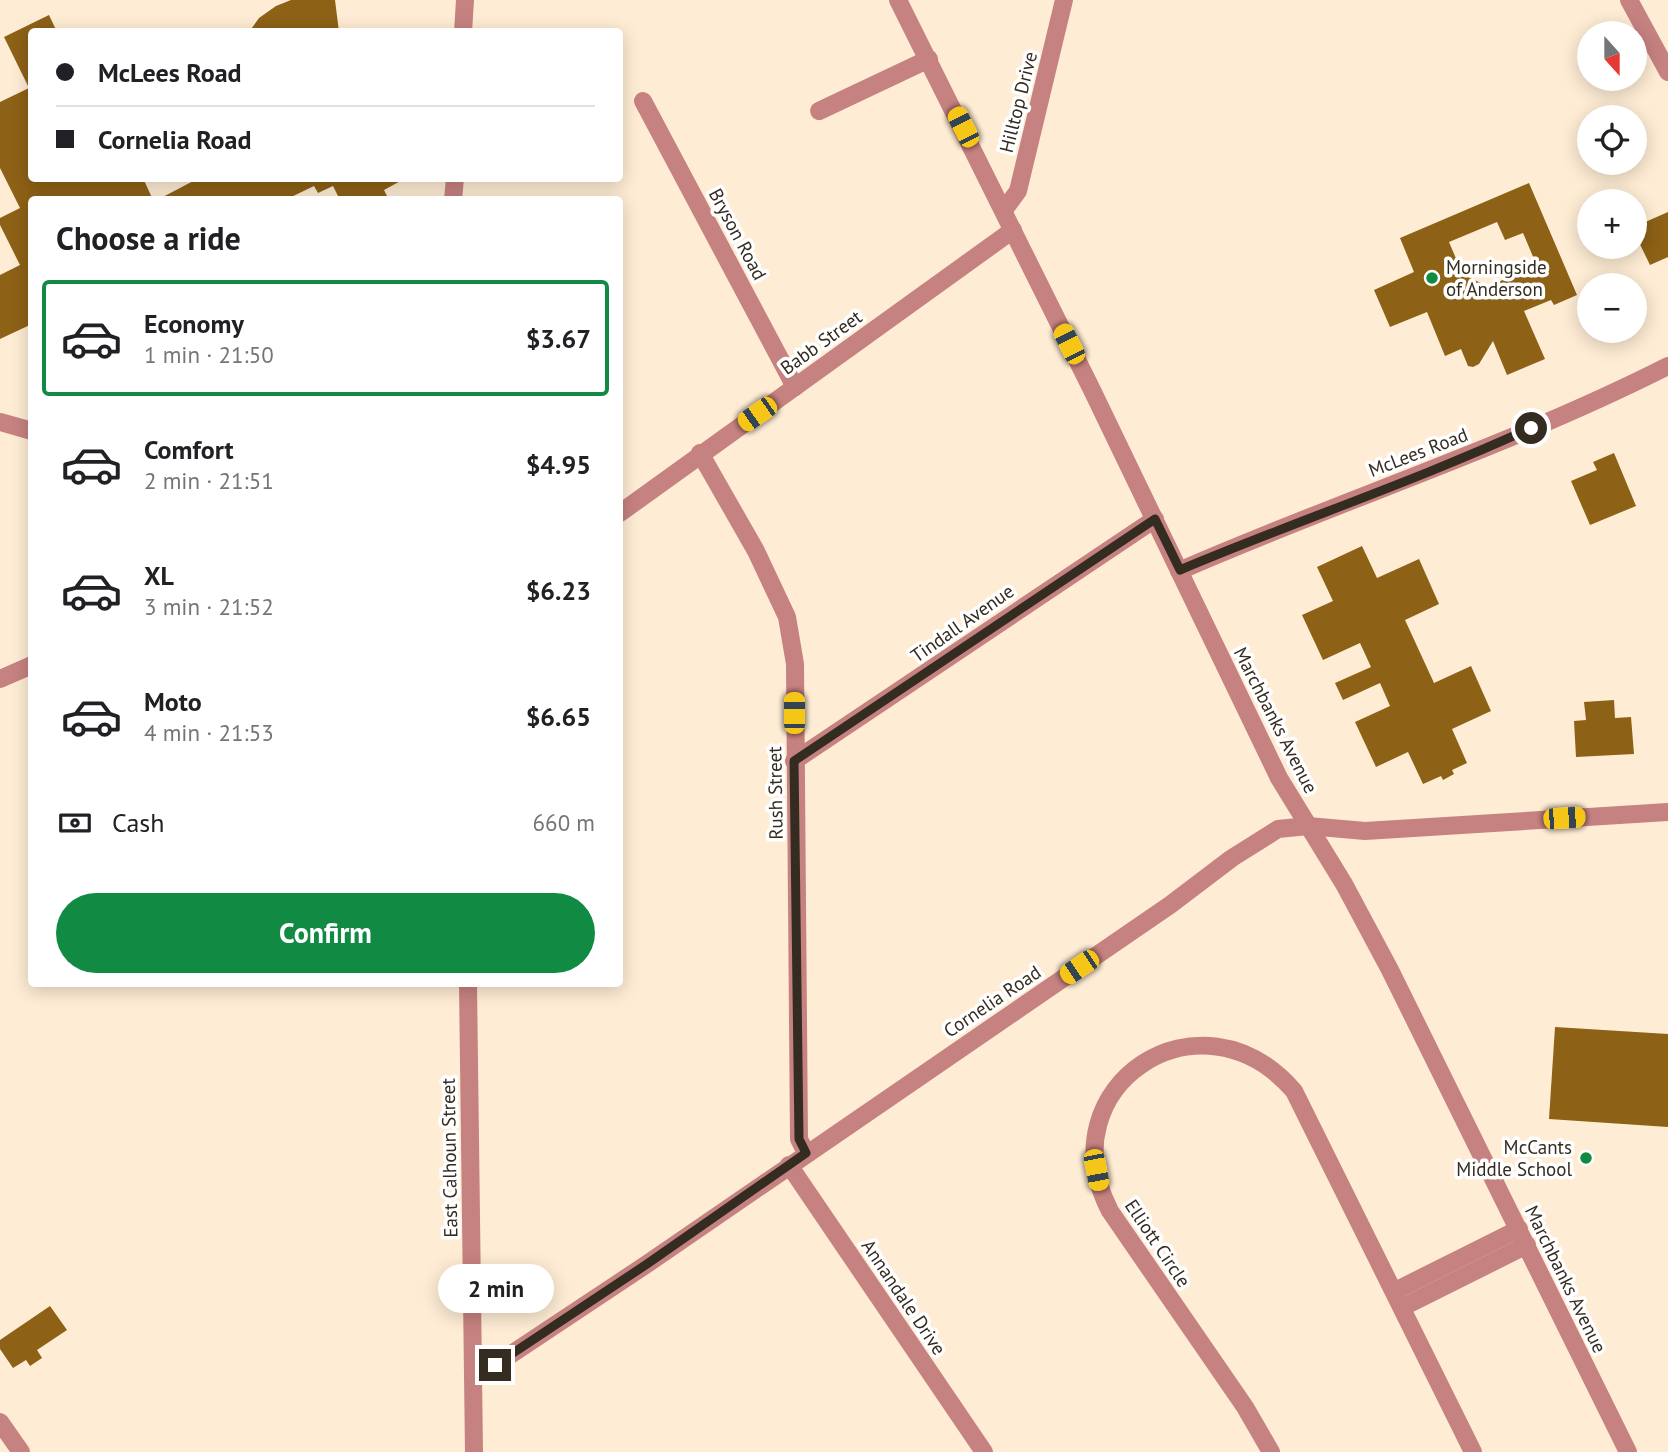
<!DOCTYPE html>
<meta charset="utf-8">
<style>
:root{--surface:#fff;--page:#f2f2f2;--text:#202124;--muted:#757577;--line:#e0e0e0;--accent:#118a44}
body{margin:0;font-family:"PT Sans",sans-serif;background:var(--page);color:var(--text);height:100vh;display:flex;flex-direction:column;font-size:26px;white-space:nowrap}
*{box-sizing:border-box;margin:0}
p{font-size:23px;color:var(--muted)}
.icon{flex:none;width:38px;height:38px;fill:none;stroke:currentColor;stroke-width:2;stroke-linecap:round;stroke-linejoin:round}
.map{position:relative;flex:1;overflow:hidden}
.side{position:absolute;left:28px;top:196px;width:595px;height:791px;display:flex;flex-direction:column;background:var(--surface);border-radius:7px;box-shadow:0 4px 18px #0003}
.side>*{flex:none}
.banner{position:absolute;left:28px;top:28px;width:595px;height:154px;border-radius:7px;box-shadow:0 4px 18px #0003;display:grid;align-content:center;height:154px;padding:0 28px;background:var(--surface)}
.needle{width:46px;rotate:159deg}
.controls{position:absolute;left:1577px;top:21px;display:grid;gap:14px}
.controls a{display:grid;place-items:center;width:70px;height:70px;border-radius:50%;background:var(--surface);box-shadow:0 4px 18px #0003;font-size:35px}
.end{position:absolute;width:32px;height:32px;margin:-16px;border:9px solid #352c21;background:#fff;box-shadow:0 0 0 4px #fff}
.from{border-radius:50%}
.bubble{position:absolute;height:49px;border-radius:24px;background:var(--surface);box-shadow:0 4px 18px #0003;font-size:23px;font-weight:700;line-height:49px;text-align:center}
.car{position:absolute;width:21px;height:42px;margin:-21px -10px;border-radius:9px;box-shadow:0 0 5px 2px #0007;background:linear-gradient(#f5c518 24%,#345 0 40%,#f5c518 0 76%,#345 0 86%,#f5c518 0)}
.banner b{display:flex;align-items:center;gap:24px;height:66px;font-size:26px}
.banner b+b{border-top:2px solid var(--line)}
.banner i{width:18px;height:18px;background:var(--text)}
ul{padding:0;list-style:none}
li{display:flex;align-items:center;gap:21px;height:116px;margin:0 14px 10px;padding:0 14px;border:4px solid transparent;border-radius:7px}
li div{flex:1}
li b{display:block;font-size:26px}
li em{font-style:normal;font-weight:700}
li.selected{border-color:var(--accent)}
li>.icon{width:63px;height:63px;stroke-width:1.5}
h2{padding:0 28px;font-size:32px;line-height:84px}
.pay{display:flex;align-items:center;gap:18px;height:77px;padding:0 28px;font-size:26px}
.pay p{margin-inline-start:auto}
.button{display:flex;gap:14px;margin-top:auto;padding:14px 28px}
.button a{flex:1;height:80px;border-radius:42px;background:var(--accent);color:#fff;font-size:28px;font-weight:700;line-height:80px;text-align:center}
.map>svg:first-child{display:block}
</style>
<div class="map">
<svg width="1668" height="1452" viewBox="0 0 1668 1452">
<rect width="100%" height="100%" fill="#feecd4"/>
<g fill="#8d6116" fill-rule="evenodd">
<polygon points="291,0 335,0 339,32 249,32 259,18 276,6"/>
<polygon points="49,15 57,32 32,32 32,178 143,178 153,200 32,200 32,324 0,339 0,275 20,265 0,225 0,218 20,208 0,168 0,102 29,88 4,37"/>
<polygon points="199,178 406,178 384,190 389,200 340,200 333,186 318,193 314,186 285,200 157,200"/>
<path d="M1529,183L1577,295L1554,305L1551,300L1524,311L1545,359L1507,375L1493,341L1479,364L1473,367L1468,366L1461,349L1445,356L1427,312L1390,327L1374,290L1414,272L1400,238ZM1497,222L1505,240L1523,233L1537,266L1488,286L1463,275L1449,242Z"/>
<polygon points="1668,212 1668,257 1650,265 1634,232 1634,227"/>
<polygon points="1614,453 1636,506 1590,525 1571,481 1597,470 1593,462"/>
<polygon points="1362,546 1377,578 1419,559 1439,604 1405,620 1434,683 1471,666 1491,711 1452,729 1467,763 1452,770 1454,774 1443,780 1441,776 1423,784 1408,752 1376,767 1355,722 1390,706 1380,683 1343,700 1335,683 1371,667 1360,643 1323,660 1302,615 1333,601 1317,567"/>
<polygon points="1614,700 1615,718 1631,717 1634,754 1576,757 1574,721 1586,720 1584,702"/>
<polygon points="1555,1027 1668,1034 1668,1127 1549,1119"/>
<polygon points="50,1306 67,1330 37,1350 42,1358 30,1366 26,1360 13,1368 0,1349 0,1340"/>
</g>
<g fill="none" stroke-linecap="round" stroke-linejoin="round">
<g stroke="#c68280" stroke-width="18">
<polyline points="898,0 1092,390 1279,778 1344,884 1390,970 1628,1452"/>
<polyline points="1629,0 1668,72"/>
<polyline points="463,32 465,0"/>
<polyline points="643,101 795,387"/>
<polyline points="819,111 929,59"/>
<polyline points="453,200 455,178"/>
<polyline points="1004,210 1018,191 1064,0"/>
<polyline points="0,422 32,431"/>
<polyline points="700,453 756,551 787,617 795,664 799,1139 806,1153"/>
<polyline points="620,513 1013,230"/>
<path d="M1179,571C1341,500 1510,446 1668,366"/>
<polyline points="0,679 32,665"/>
<polyline points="794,761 1155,519"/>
<polyline points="468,984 474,1452"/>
<polyline points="789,1165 984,1452"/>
<polyline points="1395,1291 1519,1229"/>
<polyline points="1403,1307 1527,1245"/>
<polyline points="473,1375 495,1365 647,1264 1170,905 1232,858 1278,829 1308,826 1365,831 1668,812"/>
<polyline points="0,1422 21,1452"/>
<path d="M1271,1452L1245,1407L1110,1211C1045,1086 1201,983 1294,1091L1473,1452"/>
</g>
</g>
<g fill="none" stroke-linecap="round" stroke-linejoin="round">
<path stroke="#352c21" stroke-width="9" d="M495,1365L647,1264L806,1153L799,1139L794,761L1155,519L1180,570C1296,521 1416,481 1531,428"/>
</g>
<g fill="#118a44" stroke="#fff" stroke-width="2.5">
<circle cx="1432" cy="278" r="7"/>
<circle cx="1586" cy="1158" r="7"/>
</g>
<g text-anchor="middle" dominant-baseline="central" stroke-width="7" stroke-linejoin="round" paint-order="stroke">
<g font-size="19" fill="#352c21" stroke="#fff">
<text transform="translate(1018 102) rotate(-76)">Hilltop Drive</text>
<text transform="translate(738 234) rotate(62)">Bryson Road</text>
<text transform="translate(821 342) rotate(-36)">Babb Street</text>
<text transform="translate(1418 452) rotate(-21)">McLees Road</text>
<text transform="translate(962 623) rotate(-35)">Tindall Avenue</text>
<text transform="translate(1276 720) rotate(63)">Marchbanks Avenue</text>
<text transform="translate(775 793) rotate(-91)">Rush Street</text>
<text transform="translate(992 1001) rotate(-34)">Cornelia Road</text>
<text transform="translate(449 1158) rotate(-91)">East Calhoun Street</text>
<text transform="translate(1158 1243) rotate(56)">Elliott Circle</text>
<text transform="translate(1566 1279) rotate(64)">Marchbanks Avenue</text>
<text transform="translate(904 1297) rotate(56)">Annandale Drive</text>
</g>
<g font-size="19" fill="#352c21" stroke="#fff" text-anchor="start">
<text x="1446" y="267">Morningside<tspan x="1446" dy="22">of Anderson</tspan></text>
<text x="1572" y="1147" text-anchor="end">McCants<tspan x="1572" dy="22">Middle School</tspan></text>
</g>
</g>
</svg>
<div class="controls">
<a><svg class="needle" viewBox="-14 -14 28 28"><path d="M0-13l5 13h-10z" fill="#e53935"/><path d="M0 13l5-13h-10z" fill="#757577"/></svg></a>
<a><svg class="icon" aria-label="locate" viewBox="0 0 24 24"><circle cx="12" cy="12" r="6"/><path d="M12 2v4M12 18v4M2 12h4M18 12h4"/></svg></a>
<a>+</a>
<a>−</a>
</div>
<i class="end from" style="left:1531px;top:428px"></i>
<i class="end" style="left:495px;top:1365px"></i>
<div class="bubble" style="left:438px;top:1264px;width:116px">2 min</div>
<i class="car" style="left:963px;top:127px;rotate:333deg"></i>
<i class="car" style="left:1069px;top:344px;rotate:333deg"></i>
<i class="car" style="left:757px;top:414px;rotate:235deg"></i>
<i class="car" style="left:794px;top:713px;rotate:0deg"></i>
<i class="car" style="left:1564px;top:818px;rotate:86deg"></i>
<i class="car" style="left:1079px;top:967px;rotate:236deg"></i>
<i class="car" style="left:1096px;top:1170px;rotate:169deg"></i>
<div class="banner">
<b><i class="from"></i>McLees Road</b>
<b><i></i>Cornelia Road</b>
</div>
<section class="side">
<h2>Choose a ride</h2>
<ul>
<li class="selected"><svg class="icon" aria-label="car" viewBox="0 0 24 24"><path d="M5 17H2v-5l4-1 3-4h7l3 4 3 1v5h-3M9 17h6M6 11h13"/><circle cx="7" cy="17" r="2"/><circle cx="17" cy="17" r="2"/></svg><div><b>Economy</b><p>1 min · 21:50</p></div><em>$3.67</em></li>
<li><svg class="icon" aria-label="car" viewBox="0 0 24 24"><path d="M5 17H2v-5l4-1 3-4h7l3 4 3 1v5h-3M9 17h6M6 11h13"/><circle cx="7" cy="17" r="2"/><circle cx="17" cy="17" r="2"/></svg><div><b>Comfort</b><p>2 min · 21:51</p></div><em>$4.95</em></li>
<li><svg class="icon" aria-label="car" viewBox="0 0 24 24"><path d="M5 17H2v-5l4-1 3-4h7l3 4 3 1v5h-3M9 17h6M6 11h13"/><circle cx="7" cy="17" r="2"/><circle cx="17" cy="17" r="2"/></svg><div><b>XL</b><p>3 min · 21:52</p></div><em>$6.23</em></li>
<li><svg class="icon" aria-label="car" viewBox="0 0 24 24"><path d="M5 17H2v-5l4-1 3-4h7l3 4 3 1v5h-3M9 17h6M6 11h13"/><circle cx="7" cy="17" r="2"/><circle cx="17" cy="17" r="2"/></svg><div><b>Moto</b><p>4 min · 21:53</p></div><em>$6.65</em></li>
</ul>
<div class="pay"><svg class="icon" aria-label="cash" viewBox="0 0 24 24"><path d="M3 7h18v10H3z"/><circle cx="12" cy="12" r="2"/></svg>Cash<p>660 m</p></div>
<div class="button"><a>Confirm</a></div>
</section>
</div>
